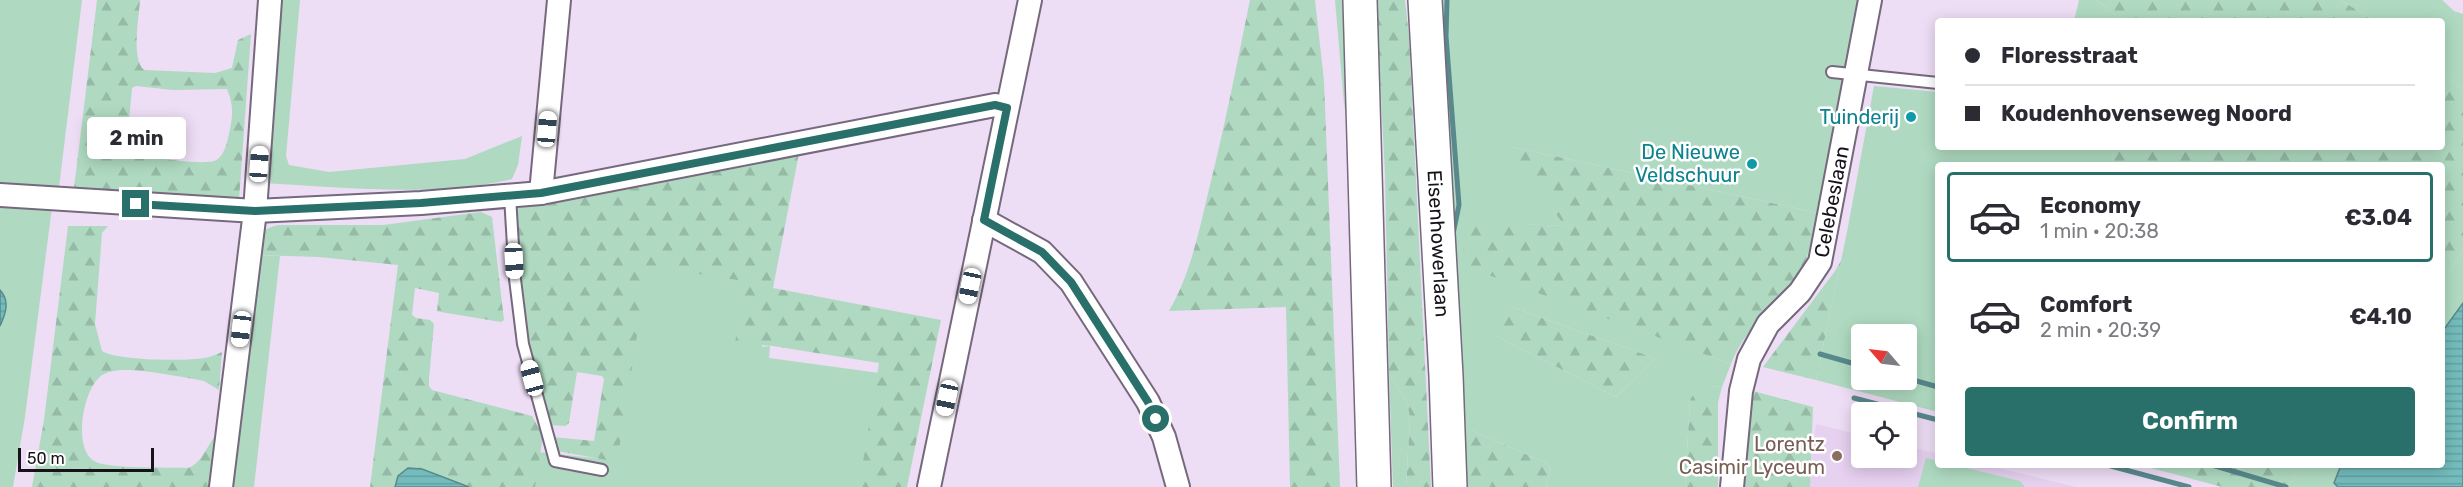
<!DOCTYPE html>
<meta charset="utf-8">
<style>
:root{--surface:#fff;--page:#f7f7f7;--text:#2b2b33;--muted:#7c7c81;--line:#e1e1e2;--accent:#287069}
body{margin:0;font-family:Rubik,sans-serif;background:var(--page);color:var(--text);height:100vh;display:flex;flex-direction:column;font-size:22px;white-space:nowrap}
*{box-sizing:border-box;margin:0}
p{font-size:20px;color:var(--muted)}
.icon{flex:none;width:33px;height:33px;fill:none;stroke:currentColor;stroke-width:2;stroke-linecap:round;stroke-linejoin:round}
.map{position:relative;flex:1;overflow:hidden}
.panel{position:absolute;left:1935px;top:162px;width:510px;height:306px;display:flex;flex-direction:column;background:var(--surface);border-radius:6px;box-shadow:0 3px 15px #0003}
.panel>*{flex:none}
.banner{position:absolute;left:1935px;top:18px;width:510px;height:132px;border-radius:6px;box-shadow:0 3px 15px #0003;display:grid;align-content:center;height:132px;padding:0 30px;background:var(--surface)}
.needle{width:39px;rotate:298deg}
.tools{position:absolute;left:1851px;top:324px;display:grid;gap:12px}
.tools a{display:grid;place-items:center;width:66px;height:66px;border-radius:6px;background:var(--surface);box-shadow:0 3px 15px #0003;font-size:30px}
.scale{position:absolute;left:18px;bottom:15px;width:136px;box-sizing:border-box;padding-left:6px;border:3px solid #17111a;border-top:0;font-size:16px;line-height:21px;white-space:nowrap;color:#17111a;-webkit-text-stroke:4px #fff;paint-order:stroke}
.end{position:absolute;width:27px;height:27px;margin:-14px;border:8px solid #287069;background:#fff;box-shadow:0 0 0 3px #fff}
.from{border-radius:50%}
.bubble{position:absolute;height:42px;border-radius:6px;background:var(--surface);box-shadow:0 3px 15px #0003;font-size:20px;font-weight:700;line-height:42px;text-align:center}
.car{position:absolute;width:18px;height:36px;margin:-18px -9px;border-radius:8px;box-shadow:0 0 4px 2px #0007;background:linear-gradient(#fff 24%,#345 0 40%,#fff 0 76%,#345 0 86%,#fff 0)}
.banner b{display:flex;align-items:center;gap:21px;height:57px;font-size:22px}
.banner b+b{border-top:2px solid var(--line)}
.banner i{width:15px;height:15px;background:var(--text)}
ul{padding:10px 0 0;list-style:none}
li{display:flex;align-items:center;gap:18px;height:90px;margin:0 12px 9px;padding:0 18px;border:3px solid transparent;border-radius:6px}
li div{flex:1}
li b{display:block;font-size:22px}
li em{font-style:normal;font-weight:700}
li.current{border-color:var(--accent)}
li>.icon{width:54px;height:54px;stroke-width:1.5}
.action{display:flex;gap:12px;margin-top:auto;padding:12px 30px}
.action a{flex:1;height:69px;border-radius:6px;background:var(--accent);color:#fff;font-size:24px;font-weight:700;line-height:69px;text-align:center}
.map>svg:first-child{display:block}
</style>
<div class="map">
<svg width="2463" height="487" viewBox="0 0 2463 487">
<defs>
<pattern id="forest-firs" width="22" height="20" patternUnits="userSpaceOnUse" patternTransform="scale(1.5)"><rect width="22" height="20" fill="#afdac1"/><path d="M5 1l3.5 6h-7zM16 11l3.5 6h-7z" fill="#96baa5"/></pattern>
<pattern id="water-rules" width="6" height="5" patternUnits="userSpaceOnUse" patternTransform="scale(1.5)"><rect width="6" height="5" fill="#74bcbd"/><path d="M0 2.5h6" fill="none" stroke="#64a1a2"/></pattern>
</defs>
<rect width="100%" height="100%" fill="#edddf5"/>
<polygon fill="#e6d1f0" points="1816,424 1861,435 1862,458 1906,458 1907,446 1938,454 1938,465 1985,465 2076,487 1808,487"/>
<g fill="#afdac1" fill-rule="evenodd">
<polygon points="0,0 82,0 59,187 0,184"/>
<path d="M279,0H300L286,156L289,165L329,172L465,159L522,136L518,165L512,179C432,198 344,187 262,183Z"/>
<polygon points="1335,0 1351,0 1356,166 1344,104"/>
<path d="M1440,0H1858L1818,213L1512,147L1566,226L1463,222L1610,319L1731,364L1722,387L1711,386L1690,400L1685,487H1546L1550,470L1548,464L1471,430H1463ZM1511,307L1649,356L1654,360L1616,397L1494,335Z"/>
<polygon points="2079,0 2096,0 2123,21 2074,21"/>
<polygon points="2340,0 2442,0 2454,11 2463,14 2463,90 2442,73 2442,21 2376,21"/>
<path d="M1874,86L1938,92V147H2116L2111,165H1938V412L1816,380L1847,232ZM1862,334H1906V380H1862Z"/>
<polygon points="0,204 52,207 25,417 13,487 0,487"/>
<polygon points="2463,249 2463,303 2442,332 2442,284"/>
<polygon points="254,255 280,256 254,487 228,487"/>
<polygon points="649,259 768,280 762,347 770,346 769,358 894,375 872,487 532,487 538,452 612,460"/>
<polygon points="1389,375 1406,400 1410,417 1406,487 1393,487"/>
<polygon points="1926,458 1938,461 1938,465 1954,465 2020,481 2025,487 1918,487"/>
<polygon points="2139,465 2179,465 2174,474"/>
<polygon points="2302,465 2341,465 2334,483 2338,487 2288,487"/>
</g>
<g fill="url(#forest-firs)" fill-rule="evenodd">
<path d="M97,0H140C139,17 131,59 144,70L215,73L232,68L238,40L251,34L239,200L74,188ZM136,86L173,90L227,89C234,106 233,116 229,134C227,142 225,153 218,159C208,168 141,155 126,153L132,88Z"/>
<path d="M1250,0H1315L1324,81L1340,487H1290L1286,307L1169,311C1191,273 1199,231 1209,189C1225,126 1237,63 1250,0Z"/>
<polygon points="1376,0 1405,0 1409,37 1431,487 1406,487 1410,417 1406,400 1389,375 1385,175"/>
<polygon points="2096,0 2340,0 2376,21 2123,21"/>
<polygon points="2442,73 2463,90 2463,249 2442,284 2442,165 2111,165 2116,147 2442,147"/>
<path d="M1512,147L1818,213C1813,238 1809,261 1793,282C1773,309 1743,331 1731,364L1464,266L1463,221L1565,226L1507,149Z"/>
<polygon points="800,148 773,288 941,320 907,487 859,487 879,363 773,346 735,343 744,281 648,266 617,462 557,451 552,437 594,441 604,379 602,376 577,372 569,423 565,426 549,425 528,349 505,215 507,208"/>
<path d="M481,212L492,217L504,320L501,322L441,312L437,311L439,293L415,288L412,315L416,318L430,320L434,324L429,379V386L432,390L532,416L543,436L535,487H469L415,468L395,483V487H370L398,265L319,257L254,255C260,237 258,229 279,225H383Z"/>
<path d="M68,226H108L102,233L95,324L102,351C116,360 177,361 195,359C205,359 213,356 222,352L219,390L204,381L194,379C172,376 123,364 104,374C83,384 71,452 96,462C112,469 166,467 187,468C200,466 207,446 215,436L210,487H32L44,420Z"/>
<polygon points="1841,261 1816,380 1763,367 1835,271"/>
<polygon points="1511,307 1649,356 1654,360 1616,397 1494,335 1506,308"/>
<polygon points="1711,386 1722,387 1718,402 1718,487 1685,487 1690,400 1693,395"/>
<polygon points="1753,391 1813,407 1810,487 1745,487 1746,428"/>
<polygon points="1463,430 1471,430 1548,464 1550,470 1546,487 1465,487"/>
<polygon points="2179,465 2302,465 2288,487 2222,487 2174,474"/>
</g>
<g fill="url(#water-rules)" stroke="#58898c" stroke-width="1.5">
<path d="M0,290C10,301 6,313 0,326Z"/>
<polygon points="2463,303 2463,487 2338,487 2334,483 2341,465 2442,465 2442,332"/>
<polygon points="408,468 422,469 469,487 395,487 398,476"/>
</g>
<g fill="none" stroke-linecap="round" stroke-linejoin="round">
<g stroke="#58898c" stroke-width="5">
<polyline points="1447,0 1446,36 1459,205 1453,234"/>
<polyline points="1820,354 1862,366"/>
<polyline points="1906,378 1938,387"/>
<polyline points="1854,398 1938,420"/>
<polyline points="2107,465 2189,487"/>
<polyline points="2212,465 2286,487"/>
</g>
<defs>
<g id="lane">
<polyline points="1832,72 1938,83"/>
<polyline points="510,196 515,279 523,344 555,461 602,470"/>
</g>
<g id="street">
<polyline points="541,193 559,0"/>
<polyline points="0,195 255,211 421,203 541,193 995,105 1007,108"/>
<polyline points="984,220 1042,252 1071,282 1148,402 1164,437 1178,487"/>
<polyline points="221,487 255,211 270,0"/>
<polyline points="929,487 1030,0"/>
<path id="s1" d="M1732,487L1741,391L1749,359L1768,324L1800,292L1820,262L1870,0"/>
</g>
<g id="primary">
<polyline points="1360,0 1374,487"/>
<path id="s2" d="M1425,0L1446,376L1450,487"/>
</g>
</defs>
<use href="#lane" stroke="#76687d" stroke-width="14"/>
<use href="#street" stroke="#76687d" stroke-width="26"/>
<use href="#primary" stroke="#76687d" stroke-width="36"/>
<use href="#lane" stroke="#fff" stroke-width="10"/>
<use href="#street" stroke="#fff" stroke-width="22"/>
<use href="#primary" stroke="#fff" stroke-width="33"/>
</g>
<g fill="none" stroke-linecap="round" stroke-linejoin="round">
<polyline stroke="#287069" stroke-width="8" points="136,204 255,211 421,203 541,193 995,105 1007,108 984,220 1042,252 1071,282 1148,402 1156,419"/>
</g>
<g fill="#0f9aa8" stroke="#fff" stroke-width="2">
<circle cx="1911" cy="117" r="6"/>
<circle cx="1752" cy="164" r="6"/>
</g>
<circle fill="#8d6e63" stroke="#fff" stroke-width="2" cx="1837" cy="456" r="6"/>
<g text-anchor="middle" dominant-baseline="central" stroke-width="5" stroke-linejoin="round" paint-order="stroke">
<g font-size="20" fill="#0d838f" stroke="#fff" text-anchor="end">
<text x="1899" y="117">Tuinderij</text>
<text x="1740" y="152">De Nieuwe<tspan x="1740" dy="23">Veldschuur</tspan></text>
</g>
<g font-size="20" fill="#17111a" stroke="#fff">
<text stroke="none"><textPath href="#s1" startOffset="312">Celebeslaan</textPath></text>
<text stroke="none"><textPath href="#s2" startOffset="244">Eisenhowerlaan</textPath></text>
</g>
<g font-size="20" fill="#785e54" stroke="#fff" text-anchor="end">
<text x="1825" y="444">Lorentz<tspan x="1825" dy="23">Casimir Lyceum</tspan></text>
</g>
</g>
</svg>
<div class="tools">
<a><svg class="needle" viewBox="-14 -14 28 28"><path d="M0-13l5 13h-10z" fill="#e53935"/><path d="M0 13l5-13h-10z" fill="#7c7c81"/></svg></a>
<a><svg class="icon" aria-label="locate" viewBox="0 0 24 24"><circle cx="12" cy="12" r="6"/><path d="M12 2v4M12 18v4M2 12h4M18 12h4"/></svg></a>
</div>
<div class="scale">50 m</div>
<i class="end from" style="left:1156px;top:419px"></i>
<i class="end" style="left:136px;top:204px"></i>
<div class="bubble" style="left:87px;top:117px;width:99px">2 min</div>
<i class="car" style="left:547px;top:129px;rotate:5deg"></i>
<i class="car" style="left:259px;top:164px;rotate:4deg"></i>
<i class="car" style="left:514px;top:261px;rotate:177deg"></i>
<i class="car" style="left:970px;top:286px;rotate:192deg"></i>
<i class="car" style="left:241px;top:329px;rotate:187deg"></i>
<i class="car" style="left:532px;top:378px;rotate:345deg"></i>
<i class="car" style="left:947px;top:398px;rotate:192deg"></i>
<div class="banner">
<b><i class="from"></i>Floresstraat</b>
<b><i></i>Koudenhovenseweg Noord</b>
</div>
<section class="panel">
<ul>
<li class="current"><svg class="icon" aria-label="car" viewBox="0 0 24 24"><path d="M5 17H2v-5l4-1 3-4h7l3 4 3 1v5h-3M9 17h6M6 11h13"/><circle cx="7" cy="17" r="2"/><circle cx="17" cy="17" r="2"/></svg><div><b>Economy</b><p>1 min · 20:38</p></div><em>€3.04</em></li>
<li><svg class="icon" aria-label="car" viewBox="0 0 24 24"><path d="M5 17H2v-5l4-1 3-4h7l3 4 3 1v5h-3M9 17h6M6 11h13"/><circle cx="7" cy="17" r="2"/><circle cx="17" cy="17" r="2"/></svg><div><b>Comfort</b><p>2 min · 20:39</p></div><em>€4.10</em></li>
</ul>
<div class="action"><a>Confirm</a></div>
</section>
</div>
